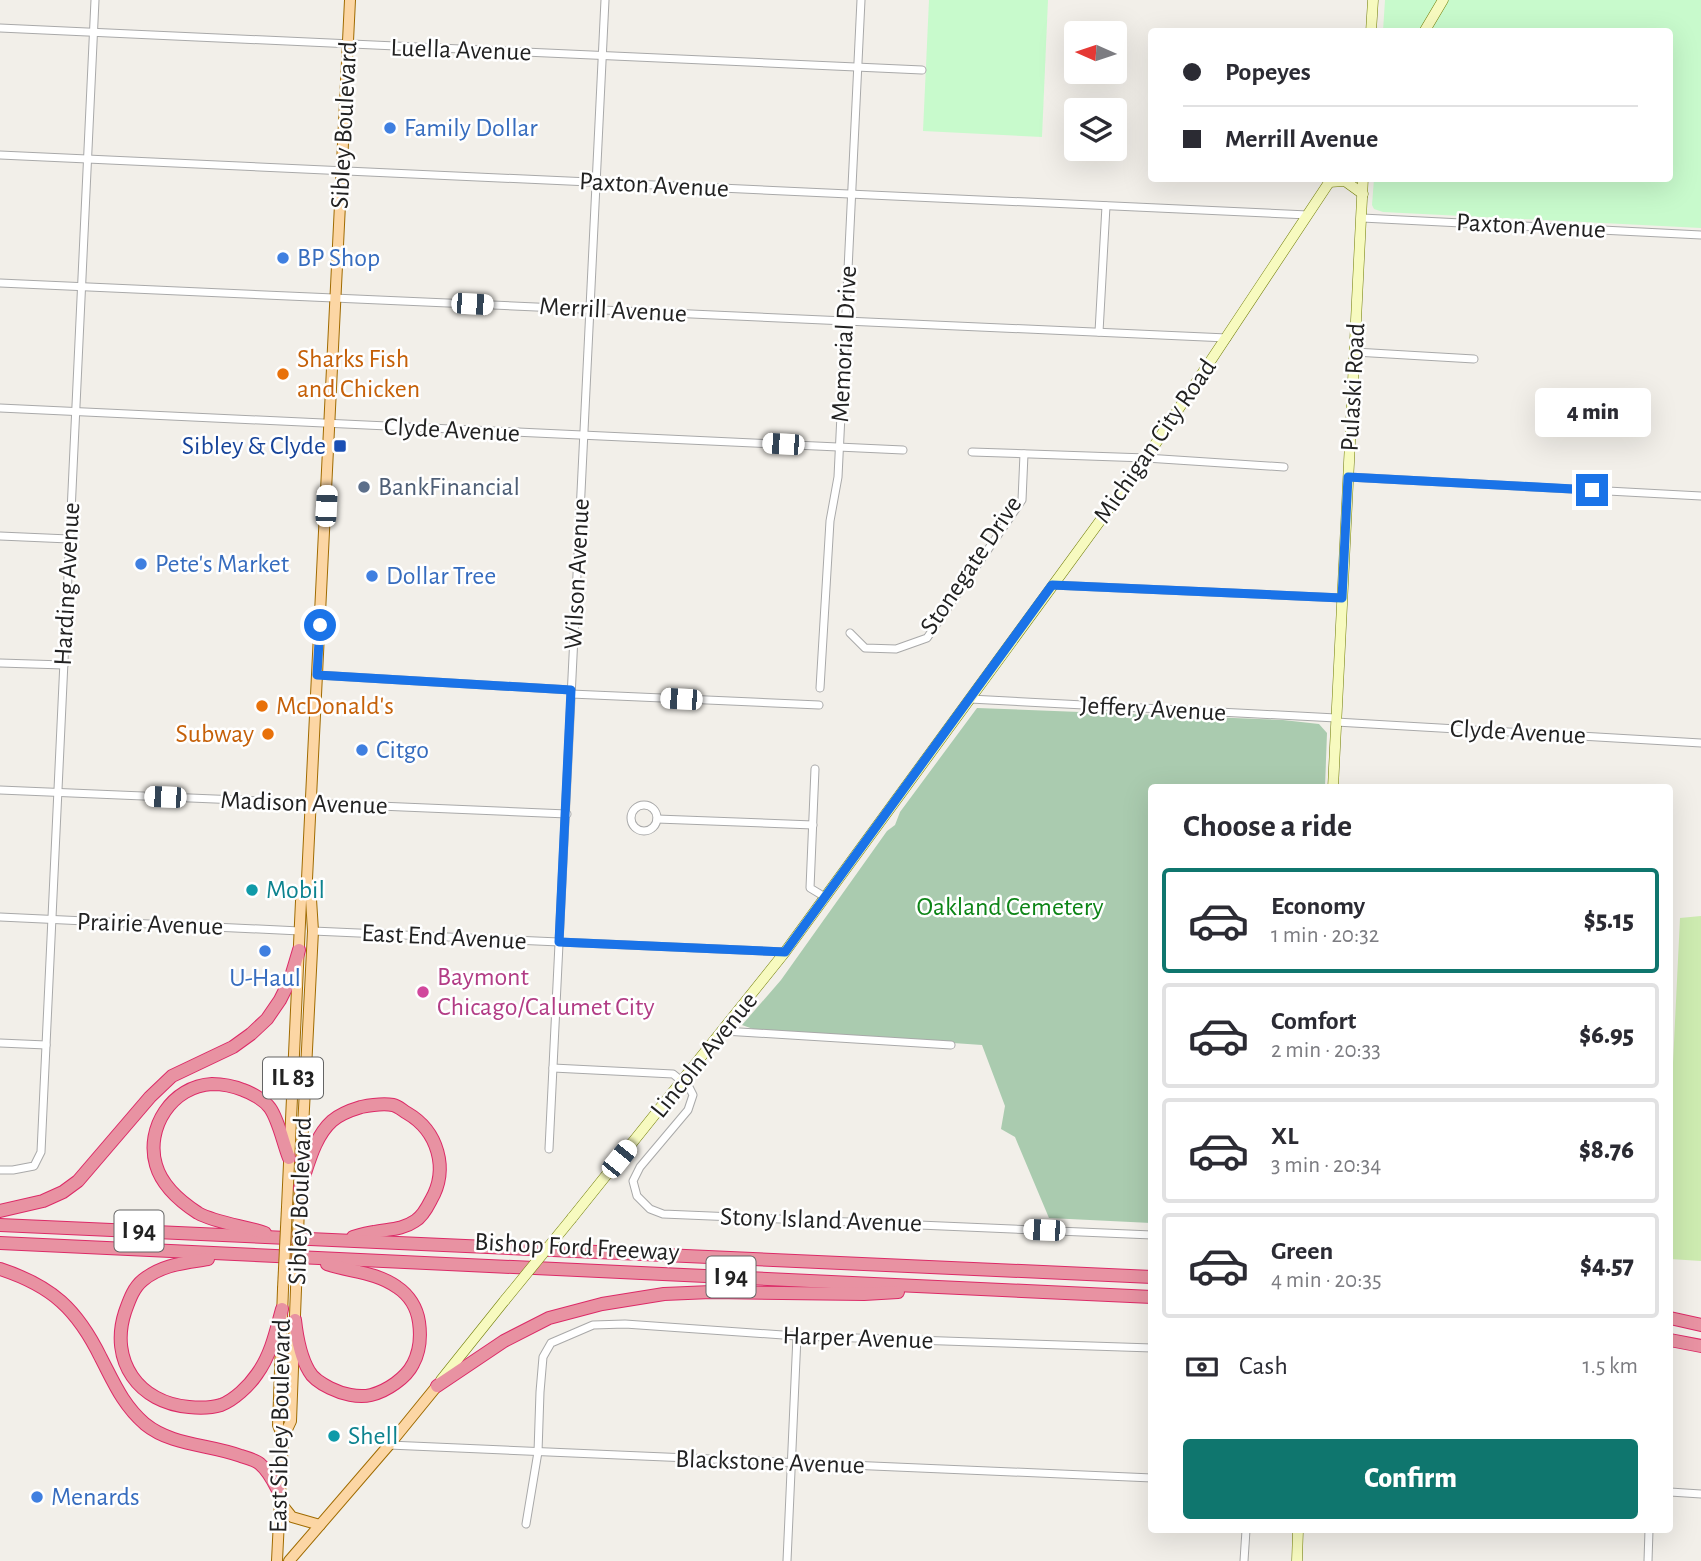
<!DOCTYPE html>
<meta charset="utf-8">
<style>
:root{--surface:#fff;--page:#f7f7f7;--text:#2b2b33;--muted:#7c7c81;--line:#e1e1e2;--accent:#0f766e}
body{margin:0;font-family:"Alegreya Sans",sans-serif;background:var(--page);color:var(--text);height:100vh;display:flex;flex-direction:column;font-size:26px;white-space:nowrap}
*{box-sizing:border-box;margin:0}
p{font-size:23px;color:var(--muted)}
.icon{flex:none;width:38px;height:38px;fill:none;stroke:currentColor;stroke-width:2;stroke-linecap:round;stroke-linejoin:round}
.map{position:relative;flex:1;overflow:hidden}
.side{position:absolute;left:1148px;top:784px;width:525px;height:749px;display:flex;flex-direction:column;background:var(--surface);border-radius:7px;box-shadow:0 7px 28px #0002}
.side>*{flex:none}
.top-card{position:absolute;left:1148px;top:28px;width:525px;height:154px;border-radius:7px;box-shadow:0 7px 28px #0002;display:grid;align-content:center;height:154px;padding:0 35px;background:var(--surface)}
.needle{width:46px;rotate:273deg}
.buttons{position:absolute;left:1064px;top:21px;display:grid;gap:14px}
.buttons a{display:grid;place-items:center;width:63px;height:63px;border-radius:7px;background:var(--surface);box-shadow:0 7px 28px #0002;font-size:35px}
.end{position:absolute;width:32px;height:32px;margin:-16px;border:9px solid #1a73e8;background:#fff;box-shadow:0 0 0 4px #fff}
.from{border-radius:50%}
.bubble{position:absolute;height:49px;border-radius:7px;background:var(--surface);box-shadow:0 7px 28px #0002;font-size:23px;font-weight:800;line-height:49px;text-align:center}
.car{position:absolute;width:21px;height:42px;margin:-21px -10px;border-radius:9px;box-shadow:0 0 5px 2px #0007;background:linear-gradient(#fff 24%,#345 0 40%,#fff 0 76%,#345 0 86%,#fff 0)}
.top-card b{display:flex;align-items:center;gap:24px;height:66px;font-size:26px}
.top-card b+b{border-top:2px solid var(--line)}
.top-card i{width:18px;height:18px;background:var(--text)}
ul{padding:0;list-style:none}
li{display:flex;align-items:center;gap:21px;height:105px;margin:0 14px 10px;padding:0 21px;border:4px solid var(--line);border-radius:7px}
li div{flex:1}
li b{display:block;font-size:26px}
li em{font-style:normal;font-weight:800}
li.current{border-color:var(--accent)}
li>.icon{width:63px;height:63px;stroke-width:1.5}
h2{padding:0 35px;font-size:32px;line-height:84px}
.pay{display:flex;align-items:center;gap:18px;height:77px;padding:0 35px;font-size:26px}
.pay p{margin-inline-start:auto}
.action{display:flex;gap:14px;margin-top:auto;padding:14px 35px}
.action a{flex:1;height:80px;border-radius:7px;background:var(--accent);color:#fff;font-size:28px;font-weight:800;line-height:80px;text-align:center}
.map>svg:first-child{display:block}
</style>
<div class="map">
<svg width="1701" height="1561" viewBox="0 0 1701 1561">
<rect width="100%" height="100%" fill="#f2efe9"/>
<polygon fill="#cdebb0" points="1701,916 1701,1261 1670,1259 1670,1064 1673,1063 1680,918"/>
<polygon fill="#aacbaf" points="977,708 1283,720 1319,724 1327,733 1325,787 1152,788 1151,1223 1049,1218 1015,1137 1001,1129 1005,1106 982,1045 753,1029 742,1025 781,980 887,831 895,825 900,812"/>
<g fill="#c8facc">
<polygon points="929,0 1048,0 1042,137 923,131"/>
<polygon points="1385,0 1701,0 1701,228 1383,212 1374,209 1372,205 1374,179 1670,178 1670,32 1383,31"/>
</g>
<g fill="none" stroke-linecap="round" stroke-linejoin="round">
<defs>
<g id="street">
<polyline points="0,28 922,70"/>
<polyline points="0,155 1308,215"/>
<polyline points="1362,218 1701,235"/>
<polyline points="0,283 1227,338"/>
<polyline points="1099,332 1106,206"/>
<polyline points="1355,352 1474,359"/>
<polyline points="0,408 903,450"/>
<polyline points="972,452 1146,458 1284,467"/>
<polyline points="1348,477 1701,496"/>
<polyline points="0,536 69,539"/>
<polyline points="1052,585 1342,598"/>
<polyline points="850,633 865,648 896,649 927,638 1022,500 1024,454"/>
<polyline points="0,663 64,665"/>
<polyline points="317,675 571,690"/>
<polyline points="820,688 830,521 838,477 861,0"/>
<polyline points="571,694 819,705"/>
<polyline points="970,699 1336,718"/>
<polyline points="1336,722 1701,743"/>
<polyline points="815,769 810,888 825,897"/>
<polyline points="0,790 567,814"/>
<circle cx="644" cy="818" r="13"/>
<polyline points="657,819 813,825"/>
<polyline points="0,917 300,931"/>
<polyline points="313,931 785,952"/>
<polyline points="724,1031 951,1045"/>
<polyline points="0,1043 46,1045"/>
<polyline points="553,1068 673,1074 689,1087 693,1095 688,1110 640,1167 633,1181 637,1196 650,1209 663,1214 1152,1235"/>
<polyline points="549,1149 605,0"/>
<polyline points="0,1170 13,1170 34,1166 41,1152 95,0"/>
<polyline points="389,1445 1152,1478"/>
<polyline points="1670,1492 1701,1494"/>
<polyline points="526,1524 538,1452 540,1392 543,1357 551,1343 593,1325 625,1324 797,1336 1152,1348"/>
<polyline points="787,1561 797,1336"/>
<polyline points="1244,1561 1246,1530"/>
<polyline points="1648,1561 1649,1530"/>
</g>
<g id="secondary">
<polyline points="1371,32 1373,0"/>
<polyline points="1424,32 1443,0"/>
<polyline points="1329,182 1345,181 1363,194"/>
<polyline points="1333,788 1363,178"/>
<polyline points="572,1218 785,952 1146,458 1332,178"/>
<polyline points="441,1380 505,1300"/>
<polyline points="1297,1561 1298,1530"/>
</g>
<g id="primary">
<polyline points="287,1207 301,901 307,879 350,0"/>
<polyline points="299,1207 313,931 311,899 307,881"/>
<polyline points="283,1438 291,1421 296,1289"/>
<polyline points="280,1502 292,1517 320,1525"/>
<polyline points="277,1561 283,1438 278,1425 283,1289"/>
<polyline points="289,1561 389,1445 437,1386"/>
</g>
<g id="highway">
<path d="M300,1188C308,1166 314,1137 332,1121C340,1114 351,1110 361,1107C371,1105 382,1103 393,1105C398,1106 402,1110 407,1113C438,1131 449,1169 431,1200C427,1208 422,1217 415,1221C402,1230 389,1229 374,1232C367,1233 360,1235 353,1237"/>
<polyline points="0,1211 43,1201 63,1192 78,1181 150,1097 172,1076 233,1047 251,1034 267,1019 280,1000 290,980 299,950"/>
<polyline points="0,1225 1152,1277"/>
<path d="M265,1233C245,1226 216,1223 198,1213C181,1202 162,1186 156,1165C145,1128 172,1086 212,1084C223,1084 233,1086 243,1090C252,1093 264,1100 270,1108C279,1121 283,1143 289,1158"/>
<polyline points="0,1243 1152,1297"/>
<path d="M208,1259C185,1263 163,1264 143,1280C133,1288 129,1301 125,1312C109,1361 139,1403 189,1407C199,1408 211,1408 221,1405C234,1400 249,1386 257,1374C271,1355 276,1331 282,1309"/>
<path d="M0,1269C52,1286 77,1309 101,1358C114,1383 123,1405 145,1424C172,1446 209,1444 241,1456C247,1458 256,1460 260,1464C270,1472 275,1485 281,1496"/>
<polyline points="1670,1318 1701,1325"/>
<path d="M295,1320C297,1338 300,1356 309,1371C313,1379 322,1384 330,1388C342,1394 358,1398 371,1395C387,1391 406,1378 413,1364C420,1351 421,1336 419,1322C417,1308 409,1295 397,1287C376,1272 351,1272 327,1264"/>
<polyline points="1670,1340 1701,1346"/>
<polyline points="437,1386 504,1341 549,1318 602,1304 664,1294 711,1292 864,1294 898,1292"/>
</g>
</defs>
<use href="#street" stroke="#a9a9a9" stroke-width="9"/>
<use href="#secondary" stroke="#707d05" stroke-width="11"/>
<use href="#primary" stroke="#a06b00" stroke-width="12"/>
<use href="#highway" stroke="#dc2a67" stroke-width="14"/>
<use href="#street" stroke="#fff" stroke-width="7"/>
<use href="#secondary" stroke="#f7fabf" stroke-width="10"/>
<use href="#primary" stroke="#fcd6a4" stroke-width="10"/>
<use href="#highway" stroke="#e892a2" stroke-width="12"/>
<defs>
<polyline id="secondary-bridge" points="505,1300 572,1218"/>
<g id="primary-bridge">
<polyline points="283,1289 287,1207"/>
<polyline points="296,1289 299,1207"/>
</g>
</defs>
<use href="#secondary-bridge" stroke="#707d05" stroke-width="11" stroke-linecap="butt"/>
<use href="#primary-bridge" stroke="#a06b00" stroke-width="12" stroke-linecap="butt"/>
<use href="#secondary-bridge" stroke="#f7fabf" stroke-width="10"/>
<use href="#primary-bridge" stroke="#fcd6a4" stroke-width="10"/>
</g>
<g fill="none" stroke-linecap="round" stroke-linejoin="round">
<polyline stroke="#1a73e8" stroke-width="9" points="320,625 317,675 571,690 559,942 785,952 1052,585 1342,598 1348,477 1592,490"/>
</g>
<g fill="#3f7fe0" stroke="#fff" stroke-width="2.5">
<circle cx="390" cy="128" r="7"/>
<circle cx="283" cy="258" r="7"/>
<circle cx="141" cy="564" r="7"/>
<circle cx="372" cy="576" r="7"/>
<circle cx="362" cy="750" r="7"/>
<circle cx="265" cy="951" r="7"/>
<circle cx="37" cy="1497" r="7"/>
</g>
<g fill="#e8710a" stroke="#fff" stroke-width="2.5">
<circle cx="283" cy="374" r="7"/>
<circle cx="262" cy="706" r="7"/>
<circle cx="268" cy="734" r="7"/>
</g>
<rect fill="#1a4fb4" stroke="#fff" stroke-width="2.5" x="333" y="439" width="14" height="14" rx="3.5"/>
<circle fill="#5c6f8a" stroke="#fff" stroke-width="2.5" cx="364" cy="487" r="7"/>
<g fill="#0f9aa8" stroke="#fff" stroke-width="2.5">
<circle cx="252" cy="890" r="7"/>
<circle cx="334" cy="1436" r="7"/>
</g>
<circle fill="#d1479c" stroke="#fff" stroke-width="2.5" cx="423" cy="992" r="7"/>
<g text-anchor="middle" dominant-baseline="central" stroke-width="5" stroke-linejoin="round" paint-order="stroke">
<g fill="#fff" stroke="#646464" stroke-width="2">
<rect x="263" y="1057.5" width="60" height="41" rx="5"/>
<rect x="114.5" y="1210.5" width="49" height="41" rx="5"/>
<rect x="706.5" y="1256.5" width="49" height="41" rx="5"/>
</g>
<g font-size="24" font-weight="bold" fill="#222">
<text x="293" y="1078">IL 83</text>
<text x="139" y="1231">I 94</text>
<text x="731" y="1277">I 94</text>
</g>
<g font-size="26" fill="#222" stroke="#fff">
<text transform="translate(461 50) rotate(2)">Luella Avenue</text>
<text transform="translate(344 125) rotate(-87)">Sibley Boulevard</text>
<text transform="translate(654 185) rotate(3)">Paxton Avenue</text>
<text transform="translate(1531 226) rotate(3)">Paxton Avenue</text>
<text transform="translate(613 310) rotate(3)">Merrill Avenue</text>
<text transform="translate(844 344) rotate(-87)">Memorial Drive</text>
<text transform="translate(1353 387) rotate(-87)">Pulaski Road</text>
<text transform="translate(452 430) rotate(3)">Clyde Avenue</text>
<text transform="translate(1155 441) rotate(-55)">Michigan City Road</text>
<text transform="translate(971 565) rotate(-56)">Stonegate Drive</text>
<text transform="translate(577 574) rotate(-87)">Wilson Avenue</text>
<text transform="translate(67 584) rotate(-87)">Harding Avenue</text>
<text transform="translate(1153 709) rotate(3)">Jeffery Avenue</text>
<text transform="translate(1518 732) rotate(3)">Clyde Avenue</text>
<text transform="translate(304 803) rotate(2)">Madison Avenue</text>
<text transform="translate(150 924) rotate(2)">Prairie Avenue</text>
<text transform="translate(444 937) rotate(3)">East End Avenue</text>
<text transform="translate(704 1055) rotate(-51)">Lincoln Avenue</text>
<text transform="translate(300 1201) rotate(-88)">Sibley Boulevard</text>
<text transform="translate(821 1220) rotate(2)">Stony Island Avenue</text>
<text transform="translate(577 1247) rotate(3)">Bishop Ford Freeway</text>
<text transform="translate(858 1338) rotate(2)">Harper Avenue</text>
<text transform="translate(280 1426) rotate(-89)">East Sibley Boulevard</text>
<text transform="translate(770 1462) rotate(2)">Blackstone Avenue</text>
</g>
<g font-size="26" fill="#366cbe" stroke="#fff" text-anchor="start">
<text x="404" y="128">Family Dollar</text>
<text x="297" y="258">BP Shop</text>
<text x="155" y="564">Pete's Market</text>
<text x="386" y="576">Dollar Tree</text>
<text x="376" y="750">Citgo</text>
<text x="265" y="978" text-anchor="middle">U-Haul</text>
<text x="51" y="1497">Menards</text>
</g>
<g font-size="26" fill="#c56008" stroke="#fff" text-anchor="start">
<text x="297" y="359">Sharks Fish<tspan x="297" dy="30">and Chicken</tspan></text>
<text x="276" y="706">McDonald's</text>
<text x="254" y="734" text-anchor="end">Subway</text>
</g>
<g font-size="26" fill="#164399" stroke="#fff" text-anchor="end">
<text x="326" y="446">Sibley &amp; Clyde</text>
</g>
<g font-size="26" fill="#4e5e75" stroke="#fff" text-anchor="start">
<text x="378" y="487">BankFinancial</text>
</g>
<g font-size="26" fill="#0d838f" stroke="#fff" text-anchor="start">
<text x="266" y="890">Mobil</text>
<text x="348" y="1436">Shell</text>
</g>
<g font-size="26" fill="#0c8416" stroke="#fff">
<text x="1010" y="907">Oakland Cemetery</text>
</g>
<g font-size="26" fill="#b23c85" stroke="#fff" text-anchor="start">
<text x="437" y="977">Baymont<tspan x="437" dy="30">Chicago/Calumet City</tspan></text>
</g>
</g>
</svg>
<div class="buttons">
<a><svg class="needle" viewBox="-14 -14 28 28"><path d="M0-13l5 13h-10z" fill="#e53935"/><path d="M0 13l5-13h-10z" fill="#7c7c81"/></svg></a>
<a><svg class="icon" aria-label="layers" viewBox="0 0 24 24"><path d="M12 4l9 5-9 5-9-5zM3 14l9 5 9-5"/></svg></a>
</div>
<i class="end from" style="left:320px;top:625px"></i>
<i class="end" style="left:1592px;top:490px"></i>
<div class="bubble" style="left:1535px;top:388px;width:116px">4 min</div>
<i class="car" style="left:472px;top:304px;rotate:93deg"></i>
<i class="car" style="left:783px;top:444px;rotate:273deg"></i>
<i class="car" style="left:326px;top:506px;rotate:3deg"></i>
<i class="car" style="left:681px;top:699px;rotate:273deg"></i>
<i class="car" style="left:165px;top:797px;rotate:272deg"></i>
<i class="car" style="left:619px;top:1159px;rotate:39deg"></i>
<i class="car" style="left:1044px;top:1230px;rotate:272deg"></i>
<div class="top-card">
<b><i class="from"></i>Popeyes</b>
<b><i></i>Merrill Avenue</b>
</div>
<section class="side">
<h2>Choose a ride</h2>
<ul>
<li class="current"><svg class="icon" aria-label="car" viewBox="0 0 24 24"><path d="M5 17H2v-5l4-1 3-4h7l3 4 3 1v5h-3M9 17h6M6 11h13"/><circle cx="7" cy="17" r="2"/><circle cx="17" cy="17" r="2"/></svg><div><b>Economy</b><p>1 min · 20:32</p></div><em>$5.15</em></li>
<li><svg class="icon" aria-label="car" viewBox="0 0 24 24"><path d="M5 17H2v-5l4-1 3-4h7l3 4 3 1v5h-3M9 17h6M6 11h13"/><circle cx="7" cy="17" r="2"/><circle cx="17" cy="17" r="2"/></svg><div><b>Comfort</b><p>2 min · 20:33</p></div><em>$6.95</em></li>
<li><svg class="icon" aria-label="car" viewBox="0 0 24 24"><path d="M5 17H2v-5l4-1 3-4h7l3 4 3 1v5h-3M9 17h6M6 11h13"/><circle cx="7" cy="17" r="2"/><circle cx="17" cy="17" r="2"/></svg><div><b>XL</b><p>3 min · 20:34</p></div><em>$8.76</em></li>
<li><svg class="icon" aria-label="car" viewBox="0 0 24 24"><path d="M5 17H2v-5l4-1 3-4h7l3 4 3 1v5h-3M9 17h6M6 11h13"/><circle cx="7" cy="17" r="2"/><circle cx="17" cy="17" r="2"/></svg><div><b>Green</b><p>4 min · 20:35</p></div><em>$4.57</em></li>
</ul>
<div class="pay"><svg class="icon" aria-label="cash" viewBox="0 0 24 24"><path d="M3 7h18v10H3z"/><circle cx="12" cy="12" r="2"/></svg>Cash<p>1.5 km</p></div>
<div class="action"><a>Confirm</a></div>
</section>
</div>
